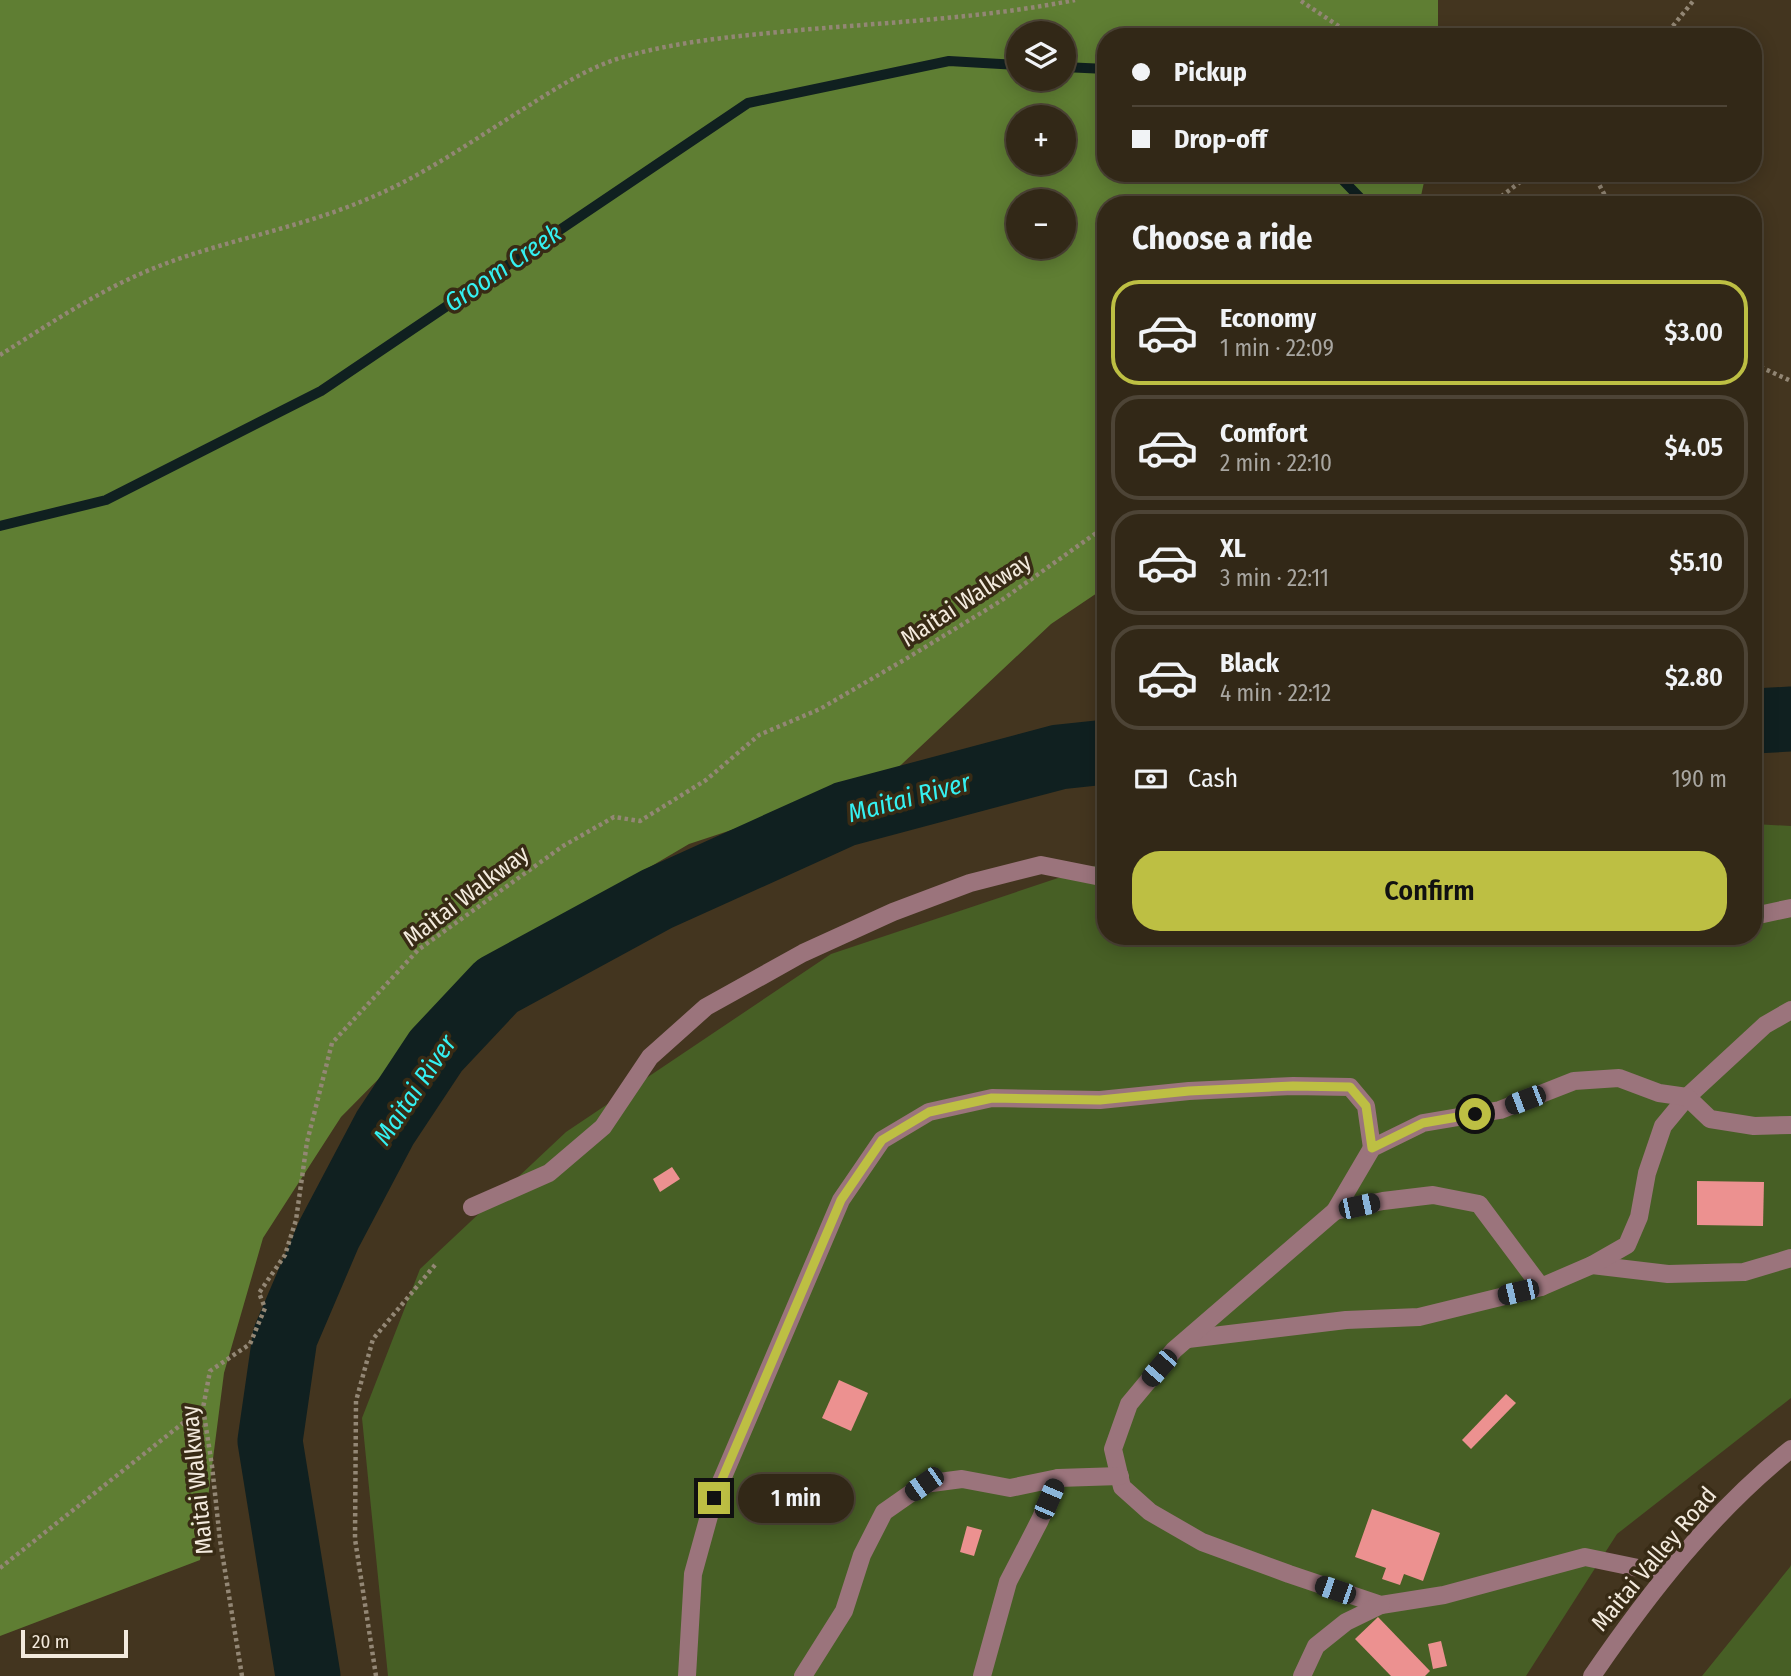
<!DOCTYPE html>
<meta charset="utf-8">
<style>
:root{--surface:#322817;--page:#3a3020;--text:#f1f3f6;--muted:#a8a6a1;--line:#4d4436;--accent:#bdbf43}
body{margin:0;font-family:"Fira Sans Condensed",sans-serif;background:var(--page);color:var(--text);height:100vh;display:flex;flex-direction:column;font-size:26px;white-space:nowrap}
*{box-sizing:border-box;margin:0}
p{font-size:23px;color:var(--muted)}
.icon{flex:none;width:38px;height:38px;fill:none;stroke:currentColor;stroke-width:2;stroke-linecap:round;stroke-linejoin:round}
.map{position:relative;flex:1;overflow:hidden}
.panel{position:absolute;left:1097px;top:196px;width:665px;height:749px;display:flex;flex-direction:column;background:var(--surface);border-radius:28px;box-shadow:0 4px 18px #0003,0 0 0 2px var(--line)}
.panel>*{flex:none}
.hud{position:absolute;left:1097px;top:28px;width:665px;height:154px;border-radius:28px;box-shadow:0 4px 18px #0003,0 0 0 2px var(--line);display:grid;align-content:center;height:154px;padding:0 35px;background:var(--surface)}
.tools{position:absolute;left:1006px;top:21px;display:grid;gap:14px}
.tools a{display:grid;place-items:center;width:70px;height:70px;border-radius:50%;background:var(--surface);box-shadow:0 4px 18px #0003,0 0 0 2px var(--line);font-size:35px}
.scale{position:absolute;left:21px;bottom:18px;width:107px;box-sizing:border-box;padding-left:7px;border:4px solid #f3eadd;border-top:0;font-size:19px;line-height:24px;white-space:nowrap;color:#f3eadd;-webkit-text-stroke:5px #382b15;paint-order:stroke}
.end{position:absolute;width:32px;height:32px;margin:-16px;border:9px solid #bdbf43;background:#111;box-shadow:0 0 0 4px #111}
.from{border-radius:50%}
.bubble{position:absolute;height:49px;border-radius:24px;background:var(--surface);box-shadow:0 4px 18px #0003,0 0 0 2px var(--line);font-size:23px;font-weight:600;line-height:49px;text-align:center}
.car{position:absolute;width:21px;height:42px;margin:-21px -10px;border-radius:9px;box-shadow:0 0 5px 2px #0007;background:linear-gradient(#222 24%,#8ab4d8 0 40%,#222 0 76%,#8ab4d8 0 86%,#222 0)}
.hud b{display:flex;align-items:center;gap:24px;height:66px;font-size:26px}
.hud b+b{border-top:2px solid var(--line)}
.hud i{width:18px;height:18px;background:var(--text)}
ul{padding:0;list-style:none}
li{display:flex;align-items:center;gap:21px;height:105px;margin:0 14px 10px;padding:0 21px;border:4px solid var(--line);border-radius:28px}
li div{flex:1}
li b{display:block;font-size:26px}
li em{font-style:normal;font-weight:600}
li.selected{border-color:var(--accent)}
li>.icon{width:63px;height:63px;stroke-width:1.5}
h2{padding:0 35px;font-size:32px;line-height:84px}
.pay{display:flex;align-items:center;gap:18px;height:77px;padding:0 35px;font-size:26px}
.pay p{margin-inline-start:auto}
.action{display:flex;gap:14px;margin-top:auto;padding:14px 35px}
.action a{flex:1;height:80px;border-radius:28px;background:var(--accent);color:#111;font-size:28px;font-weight:600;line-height:80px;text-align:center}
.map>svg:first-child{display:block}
</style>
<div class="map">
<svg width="1791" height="1676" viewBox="0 0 1791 1676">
<rect width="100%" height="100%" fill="#43351f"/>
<g fill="#475f25">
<polygon points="1754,824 1791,826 1791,1398 1617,1534 1526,1676 388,1676 362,1418 420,1269 566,1132 831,954 1106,862 1106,936 1754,936"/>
<polygon points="1791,1565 1791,1676 1702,1676 1790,1567"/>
</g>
<path fill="#5f7e33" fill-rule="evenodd" d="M0,0H1438V37H1106V173H1426L1419,205H1106V587L1051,624L886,779L689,844L502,954L341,1117L263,1238L224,1373L200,1560L0,1636ZM1018,33H1064V79H1018ZM1064,117V163H1018V117ZM1018,201H1064V247H1018Z"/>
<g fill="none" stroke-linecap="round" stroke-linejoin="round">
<g stroke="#102020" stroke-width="10">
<polyline points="1064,67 1106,69"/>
<polyline points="1336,173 1367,205"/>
<polyline points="0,526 106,500 321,391 748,103 949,61 1018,65"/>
</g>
<g stroke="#102020" stroke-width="65">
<polyline points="1754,721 1791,719"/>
<polyline points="308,1676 270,1441 285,1337 329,1234 385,1128 436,1051 497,986 657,899 845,814 1059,757 1106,752"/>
</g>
</g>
<g fill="#ec9190">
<polygon points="672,1167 680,1179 660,1192 653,1179"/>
<polygon points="1697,1181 1764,1182 1763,1226 1697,1225"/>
<polygon points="839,1380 868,1393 851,1431 822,1418"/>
<polygon points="1506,1394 1516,1403 1471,1449 1462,1440"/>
<polygon points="1372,1509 1440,1533 1423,1581 1404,1574 1400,1585 1382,1579 1386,1568 1355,1557"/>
<polygon points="967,1526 982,1530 974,1556 960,1552"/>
<polygon points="1378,1617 1430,1671 1425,1676 1391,1676 1355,1639"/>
<polygon points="1441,1641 1447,1666 1433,1669 1428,1644"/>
</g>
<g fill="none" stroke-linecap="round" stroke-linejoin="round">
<g stroke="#938775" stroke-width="4.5" stroke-dasharray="3.5 3.5" stroke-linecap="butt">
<polyline points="1301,1 1355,37"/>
<polyline points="1664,37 1694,0"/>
<polyline points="1593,173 1610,205"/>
<polyline points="1490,205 1532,173"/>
<path d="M0,355C43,328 94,294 140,274C212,242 292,231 365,200C422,177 473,140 525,108C555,89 584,70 617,59C675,41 739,36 800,30C892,22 985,18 1075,0"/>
<polyline points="1754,364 1791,381"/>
<polyline points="0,1568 202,1408"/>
<polyline points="242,1676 220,1540 212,1466 203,1408 210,1371 250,1344 265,1308 259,1293 285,1255 296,1220 307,1142 332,1043 418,950 563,846 614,817 640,821 706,780 759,735 820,709 904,660 999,602 1106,526"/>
<polyline points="376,1676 355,1539 356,1401 373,1339 435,1265"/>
</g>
<g stroke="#9b747c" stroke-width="18">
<polyline points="1754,916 1791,908"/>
<polyline points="472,1207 549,1173 603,1127 650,1057 706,1007 803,953 893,912 970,883 1041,865 1106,878"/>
<polyline points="1335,1211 1383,1201 1433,1195 1479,1204 1541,1287"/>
<polyline points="1592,1265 1668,1274 1744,1272 1791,1258"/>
<polyline points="1188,1339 1346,1320 1419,1317 1541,1287 1592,1265 1627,1245 1639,1217 1647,1173 1663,1126 1687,1097 1765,1025 1791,1010"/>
<polyline points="1667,1574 1585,1557 1444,1595 1381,1605 1289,1574 1202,1542 1150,1512 1122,1487 1113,1449 1129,1404 1174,1350 1335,1211 1372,1148 1423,1123 1500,1110 1574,1081 1619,1078 1659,1093 1687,1097 1710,1119 1754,1126 1791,1125"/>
<polyline points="687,1676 693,1574 714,1498 841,1200 882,1140 929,1112 992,1098 1100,1100 1189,1091 1293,1086 1350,1087 1366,1106 1372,1148"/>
<polyline points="803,1676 844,1611 862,1555 884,1512 924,1484 962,1479 1010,1488 1058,1478 1120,1476"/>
<polyline points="982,1676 1008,1582 1040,1520 1058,1478"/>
<polyline points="1302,1676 1316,1646 1346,1622 1381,1605"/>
<path d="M1592,1676C1649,1593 1712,1512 1791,1449"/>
</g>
</g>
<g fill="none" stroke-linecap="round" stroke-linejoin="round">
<polyline stroke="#bdbf43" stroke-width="9" points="714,1498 841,1200 882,1140 929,1112 992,1098 1100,1100 1189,1091 1293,1086 1350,1087 1366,1106 1372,1148 1423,1123 1475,1114"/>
</g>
<g text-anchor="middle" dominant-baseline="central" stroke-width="7" stroke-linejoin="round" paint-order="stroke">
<g font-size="24" fill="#f3eadd" stroke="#382b15">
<text transform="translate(966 600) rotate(-33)">Maitai Walkway</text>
<text transform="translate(466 896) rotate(-37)">Maitai Walkway</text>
<text transform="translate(197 1480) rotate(-96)">Maitai Walkway</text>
<text transform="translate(1654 1559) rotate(-50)">Maitai Valley Road</text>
</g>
<g font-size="26" font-style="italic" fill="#35f0f1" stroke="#382b15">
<text transform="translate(503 268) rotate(-34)">Groom Creek</text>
<text transform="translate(909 798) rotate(-15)">Maitai River</text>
<text transform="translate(415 1090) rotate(-56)">Maitai River</text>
</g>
</g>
</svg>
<div class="tools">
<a><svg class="icon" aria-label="layers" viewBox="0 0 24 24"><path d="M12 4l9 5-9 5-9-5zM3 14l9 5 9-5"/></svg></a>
<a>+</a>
<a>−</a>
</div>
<div class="scale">20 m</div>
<i class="end from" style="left:1475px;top:1114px"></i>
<i class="end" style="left:714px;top:1498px"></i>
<div class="bubble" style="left:738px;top:1474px;width:116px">1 min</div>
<i class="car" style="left:1525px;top:1100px;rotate:249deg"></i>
<i class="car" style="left:1359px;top:1206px;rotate:78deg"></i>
<i class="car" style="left:1518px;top:1292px;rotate:257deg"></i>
<i class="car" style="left:1159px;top:1368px;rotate:221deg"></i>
<i class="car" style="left:924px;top:1484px;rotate:235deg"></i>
<i class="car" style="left:1049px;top:1499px;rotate:23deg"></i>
<i class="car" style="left:1335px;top:1590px;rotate:289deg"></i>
<div class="hud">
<b><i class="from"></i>Pickup</b>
<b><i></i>Drop-off</b>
</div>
<section class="panel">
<h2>Choose a ride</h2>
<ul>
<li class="selected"><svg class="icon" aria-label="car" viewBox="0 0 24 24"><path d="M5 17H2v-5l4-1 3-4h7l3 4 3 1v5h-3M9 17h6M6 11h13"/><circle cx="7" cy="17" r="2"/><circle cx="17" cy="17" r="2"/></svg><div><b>Economy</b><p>1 min · 22:09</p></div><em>$3.00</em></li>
<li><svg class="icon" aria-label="car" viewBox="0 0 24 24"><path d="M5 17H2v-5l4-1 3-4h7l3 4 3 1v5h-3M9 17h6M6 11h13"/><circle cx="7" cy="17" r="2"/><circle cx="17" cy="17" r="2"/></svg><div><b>Comfort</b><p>2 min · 22:10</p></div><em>$4.05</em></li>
<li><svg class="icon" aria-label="car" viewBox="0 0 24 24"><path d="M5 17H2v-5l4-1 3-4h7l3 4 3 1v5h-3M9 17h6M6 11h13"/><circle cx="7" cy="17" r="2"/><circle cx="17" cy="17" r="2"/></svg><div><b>XL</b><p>3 min · 22:11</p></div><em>$5.10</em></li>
<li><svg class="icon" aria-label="car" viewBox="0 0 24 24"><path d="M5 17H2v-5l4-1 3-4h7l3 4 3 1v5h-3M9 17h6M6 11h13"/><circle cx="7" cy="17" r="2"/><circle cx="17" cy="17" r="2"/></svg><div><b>Black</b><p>4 min · 22:12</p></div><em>$2.80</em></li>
</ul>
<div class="pay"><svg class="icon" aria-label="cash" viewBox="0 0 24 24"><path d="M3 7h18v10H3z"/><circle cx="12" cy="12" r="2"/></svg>Cash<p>190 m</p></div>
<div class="action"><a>Confirm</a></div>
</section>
</div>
